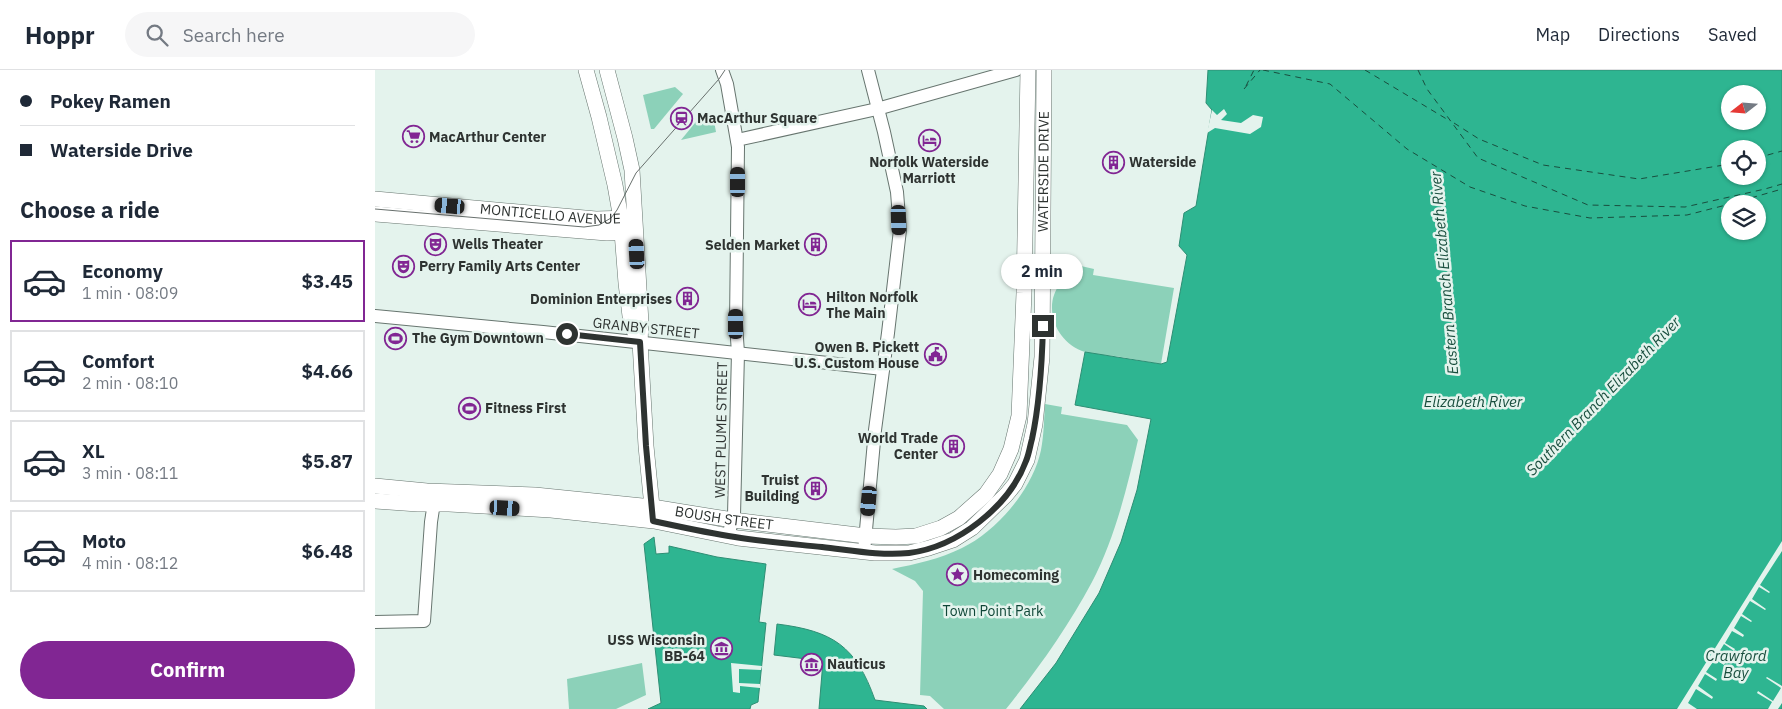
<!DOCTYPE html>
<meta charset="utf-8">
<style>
:root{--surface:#fff;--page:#f6f6f7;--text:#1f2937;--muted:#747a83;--line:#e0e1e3;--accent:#812693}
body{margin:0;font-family:"IBM Plex Sans",sans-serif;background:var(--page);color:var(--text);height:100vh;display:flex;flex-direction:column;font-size:19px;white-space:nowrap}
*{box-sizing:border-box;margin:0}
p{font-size:16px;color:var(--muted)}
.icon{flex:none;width:28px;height:28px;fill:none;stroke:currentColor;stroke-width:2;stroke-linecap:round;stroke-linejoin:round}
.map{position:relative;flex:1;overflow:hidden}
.sheet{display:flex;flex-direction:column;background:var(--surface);width:375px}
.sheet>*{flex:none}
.hud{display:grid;align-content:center;height:110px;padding:0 20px;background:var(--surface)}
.needle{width:32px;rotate:253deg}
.controls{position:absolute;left:1346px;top:15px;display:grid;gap:10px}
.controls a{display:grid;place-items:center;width:45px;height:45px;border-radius:50%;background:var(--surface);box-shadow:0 1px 4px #0004;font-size:25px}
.end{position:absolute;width:22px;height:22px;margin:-11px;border:6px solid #2e3331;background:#fff;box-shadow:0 0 0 2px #fff}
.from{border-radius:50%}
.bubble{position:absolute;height:35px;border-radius:18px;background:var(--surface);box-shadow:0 1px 4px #0004;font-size:16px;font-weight:700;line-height:35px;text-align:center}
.car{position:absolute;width:15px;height:30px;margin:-15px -8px;border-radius:6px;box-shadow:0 0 4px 1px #0007;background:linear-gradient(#222 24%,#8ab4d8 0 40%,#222 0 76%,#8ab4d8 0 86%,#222 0)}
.hud b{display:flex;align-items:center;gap:18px;height:48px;font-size:19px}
.hud b+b{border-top:1px solid var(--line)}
.hud i{width:12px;height:12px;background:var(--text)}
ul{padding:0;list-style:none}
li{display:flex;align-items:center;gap:15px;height:82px;margin:0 10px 8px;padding:0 10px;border:2px solid var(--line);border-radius:0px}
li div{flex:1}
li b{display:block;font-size:19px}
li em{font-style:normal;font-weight:700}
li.current{border-color:var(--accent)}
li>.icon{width:45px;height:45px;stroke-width:1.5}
h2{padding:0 20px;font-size:22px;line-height:60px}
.primary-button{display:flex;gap:10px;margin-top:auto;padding:10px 20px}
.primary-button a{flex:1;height:58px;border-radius:30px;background:var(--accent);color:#fff;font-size:20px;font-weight:700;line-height:58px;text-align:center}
header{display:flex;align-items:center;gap:30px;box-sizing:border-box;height:70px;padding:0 25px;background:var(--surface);border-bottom:1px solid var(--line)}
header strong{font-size:24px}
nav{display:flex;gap:28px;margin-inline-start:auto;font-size:18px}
.search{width:350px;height:45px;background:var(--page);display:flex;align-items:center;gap:12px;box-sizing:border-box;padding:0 18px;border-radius:28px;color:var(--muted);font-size:19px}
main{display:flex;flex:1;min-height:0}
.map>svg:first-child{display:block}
</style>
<header>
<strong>Hoppr</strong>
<div class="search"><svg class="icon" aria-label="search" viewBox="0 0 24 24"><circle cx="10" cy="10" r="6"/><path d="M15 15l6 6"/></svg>Search here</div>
<nav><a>Map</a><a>Directions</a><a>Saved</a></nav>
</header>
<main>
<section class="sheet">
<div class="hud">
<b><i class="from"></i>Pokey Ramen</b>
<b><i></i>Waterside Drive</b>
</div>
<h2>Choose a ride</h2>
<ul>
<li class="current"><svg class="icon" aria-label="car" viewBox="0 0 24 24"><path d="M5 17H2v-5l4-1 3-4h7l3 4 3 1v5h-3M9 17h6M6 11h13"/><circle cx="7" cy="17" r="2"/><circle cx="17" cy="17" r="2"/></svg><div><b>Economy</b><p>1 min · 08:09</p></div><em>$3.45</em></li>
<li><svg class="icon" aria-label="car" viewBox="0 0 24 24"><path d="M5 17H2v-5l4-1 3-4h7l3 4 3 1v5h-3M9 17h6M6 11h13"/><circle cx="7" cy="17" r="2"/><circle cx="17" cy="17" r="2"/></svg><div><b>Comfort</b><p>2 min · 08:10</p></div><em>$4.66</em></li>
<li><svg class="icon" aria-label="car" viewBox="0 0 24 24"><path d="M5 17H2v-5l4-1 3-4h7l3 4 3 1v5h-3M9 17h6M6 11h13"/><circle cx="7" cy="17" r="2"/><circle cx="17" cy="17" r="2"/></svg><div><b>XL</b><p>3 min · 08:11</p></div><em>$5.87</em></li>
<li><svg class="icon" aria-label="car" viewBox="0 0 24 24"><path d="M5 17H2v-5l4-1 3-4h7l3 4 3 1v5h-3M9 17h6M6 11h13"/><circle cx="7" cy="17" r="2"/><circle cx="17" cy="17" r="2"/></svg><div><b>Moto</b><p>4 min · 08:12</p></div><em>$6.48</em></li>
</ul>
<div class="primary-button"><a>Confirm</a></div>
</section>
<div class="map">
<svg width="1407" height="639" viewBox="0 0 1407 639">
<rect width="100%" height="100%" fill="#e4f3ed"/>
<g fill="#8cd1b9">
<polygon points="300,17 308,24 279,59 276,59 268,25"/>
<polygon points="329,42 339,51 341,62 306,70"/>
<path d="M706,196L719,199L718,205L799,218L786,294C771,291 756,289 740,286C731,285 719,285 710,282C691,276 677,258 677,238C677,218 690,206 706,196Z"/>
<path d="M670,334L687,337L686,344L752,355L763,370C752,418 740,468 717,512C693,557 663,599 631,639H569L555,626L545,625L548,521L540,511L517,499C541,494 565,489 587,478C622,461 658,419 666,380C669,365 669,349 670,334Z"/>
<polygon points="267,593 271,625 241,639 194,639 192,609"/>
</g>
<g fill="#2eb591" stroke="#2e8e74" fill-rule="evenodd">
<path d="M833,0H1407V639H645L681,593L724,523L746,472L762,420L776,349L700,335L710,282L786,294L792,292L812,185L804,176L809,143L821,136L837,40L831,33ZM1355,24H1382V51H1355ZM1355,79H1382V106H1355ZM1355,134H1382V161H1355Z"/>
<polygon points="279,467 281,484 294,483 294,476 342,487 391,494 384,552 391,553 383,632 376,635 375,639 273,639 286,633 269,474"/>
<path d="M402,554C458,561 481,576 500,630L549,636L552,639H444L448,591L399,585Z"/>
</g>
<g fill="#e4f3ed">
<polygon points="849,39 852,44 846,50 866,53 878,45 888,47 886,57 875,64 840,58 832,63 837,40 842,45"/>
<polygon points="1407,471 1407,481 1385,515 1395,522 1394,523 1384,517 1377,529 1391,539 1390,540 1375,531 1367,544 1377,551 1376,552 1366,546 1359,558 1369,565 1368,567 1357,561 1350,573 1360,579 1359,581 1349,574 1341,587 1350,593 1349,595 1340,589 1331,602 1342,609 1341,611 1330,604 1323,616 1338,627 1337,629 1321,619 1313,633 1322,639 1302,639"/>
<polygon points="356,593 387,596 386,600 364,599 364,613 385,614 385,618 365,616 365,623 358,622"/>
<polygon points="1392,607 1407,616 1407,633 1403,639 1393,639 1397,632 1382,623 1383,621 1398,631 1406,618 1391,608"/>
</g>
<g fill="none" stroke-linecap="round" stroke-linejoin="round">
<g stroke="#194e3e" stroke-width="1" stroke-dasharray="6 5" stroke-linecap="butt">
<polyline points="888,0 955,14 1032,79 1095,117 1150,136 1215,148 1312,145 1355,134"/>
<polyline points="990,0 1075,51"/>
<polyline points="1043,0 1052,19 1103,88 1213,135 1310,137 1390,119 1407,114"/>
<polyline points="871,16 879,0"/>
<polyline points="869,19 885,0"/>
<polyline points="1079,53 1104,69 1168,95 1264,109 1355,94"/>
<polyline points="1382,88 1407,81"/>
<polyline points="1355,134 1407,119"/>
</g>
<defs>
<g id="minor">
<polyline points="347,0 352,14 363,77 361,254 363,283 359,445 355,459"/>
<polyline points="362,70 502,39 641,0"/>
<polyline points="0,246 168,262 508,299"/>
<polyline points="489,482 500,360 513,263 525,160 522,122 509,62 493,0"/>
<polyline points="0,552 49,551 56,452 60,426"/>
</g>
<g id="major">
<polyline points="211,0 224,47 240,115 246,149 251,213 256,254 264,271"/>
<polyline points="232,0 250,68 257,100 266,253 265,272 271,376 278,447"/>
<path id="s1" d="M0,129L221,149L255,148"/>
<polyline points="0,144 232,163 258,162"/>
<path id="s2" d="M0,416L52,421L160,425L277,437L358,450L491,466L521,467L541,466L566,458L584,448L611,424L625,404L636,379L644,346L649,223L653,0"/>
<path id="s3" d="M0,431L43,434H74L176,440L279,451L363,468L500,483H534L554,478L578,470L597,458L631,425L640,414L652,390L660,354L667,287L669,0"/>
</g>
</defs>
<use href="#minor" stroke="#67756f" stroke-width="14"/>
<use href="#major" stroke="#67756f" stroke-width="16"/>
<use href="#minor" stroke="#fff" stroke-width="12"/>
<use href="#major" stroke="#fff" stroke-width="15"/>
<polyline stroke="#68706d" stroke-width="1" points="0,139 209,157 224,155 236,148 242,140 261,103 344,9 350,0"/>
</g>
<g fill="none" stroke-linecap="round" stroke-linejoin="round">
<path stroke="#2e3331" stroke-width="6" d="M192,264L265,272L271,376L278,451C306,457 333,463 360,467C389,472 418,474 447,477C475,480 505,486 534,483C582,477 634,437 651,391C654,384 655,376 657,369C665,332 667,294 668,256"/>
</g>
<defs>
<symbol id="station-ring" viewBox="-11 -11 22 22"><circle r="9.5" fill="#e4f3ed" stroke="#812693" stroke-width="1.5"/><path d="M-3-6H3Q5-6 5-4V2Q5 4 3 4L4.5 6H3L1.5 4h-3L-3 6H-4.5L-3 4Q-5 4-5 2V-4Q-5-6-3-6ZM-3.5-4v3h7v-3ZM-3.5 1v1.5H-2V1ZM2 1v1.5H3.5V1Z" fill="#812693"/></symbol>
<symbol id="supermarket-ring" viewBox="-11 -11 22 22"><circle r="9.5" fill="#e4f3ed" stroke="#812693" stroke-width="1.5"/><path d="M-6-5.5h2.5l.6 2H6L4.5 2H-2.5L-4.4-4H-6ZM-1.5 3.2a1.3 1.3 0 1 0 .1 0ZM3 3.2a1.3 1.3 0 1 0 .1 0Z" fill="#812693"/></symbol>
<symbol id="hotel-ring" viewBox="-11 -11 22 22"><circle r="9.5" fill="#e4f3ed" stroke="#812693" stroke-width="1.5"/><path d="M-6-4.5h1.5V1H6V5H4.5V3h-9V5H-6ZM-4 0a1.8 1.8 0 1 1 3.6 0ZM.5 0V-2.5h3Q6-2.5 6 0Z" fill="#812693"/></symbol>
<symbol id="building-ring" viewBox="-11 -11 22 22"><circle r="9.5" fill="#e4f3ed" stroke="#812693" stroke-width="1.5"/><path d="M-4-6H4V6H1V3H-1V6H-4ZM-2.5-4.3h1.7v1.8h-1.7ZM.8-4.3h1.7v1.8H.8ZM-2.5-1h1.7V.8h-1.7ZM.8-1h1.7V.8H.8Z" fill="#812693"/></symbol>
<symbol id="theatre-ring" viewBox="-11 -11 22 22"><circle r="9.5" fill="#e4f3ed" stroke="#812693" stroke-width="1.5"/><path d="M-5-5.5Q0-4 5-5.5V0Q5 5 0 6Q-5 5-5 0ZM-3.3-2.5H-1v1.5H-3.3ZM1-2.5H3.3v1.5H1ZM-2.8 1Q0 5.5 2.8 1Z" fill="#812693"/></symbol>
<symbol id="stadium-ring" viewBox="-11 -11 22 22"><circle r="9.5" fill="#e4f3ed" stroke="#812693" stroke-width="1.5"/><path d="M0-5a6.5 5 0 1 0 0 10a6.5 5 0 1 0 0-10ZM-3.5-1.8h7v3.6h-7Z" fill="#812693"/></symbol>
<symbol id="civic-ring" viewBox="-11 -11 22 22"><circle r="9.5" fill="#e4f3ed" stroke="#812693" stroke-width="1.5"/><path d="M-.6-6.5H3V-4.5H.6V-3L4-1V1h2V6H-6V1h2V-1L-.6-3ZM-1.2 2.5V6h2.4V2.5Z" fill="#812693"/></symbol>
<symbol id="sight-ring" viewBox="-11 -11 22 22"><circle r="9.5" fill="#e4f3ed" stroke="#812693" stroke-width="1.5"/><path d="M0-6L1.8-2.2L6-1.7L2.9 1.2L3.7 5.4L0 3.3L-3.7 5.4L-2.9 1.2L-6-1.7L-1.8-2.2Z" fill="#812693"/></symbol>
<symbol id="museum-ring" viewBox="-11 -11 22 22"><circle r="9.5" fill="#e4f3ed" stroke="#812693" stroke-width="1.5"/><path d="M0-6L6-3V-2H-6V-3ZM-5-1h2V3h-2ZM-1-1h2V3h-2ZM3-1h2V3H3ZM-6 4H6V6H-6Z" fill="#812693"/></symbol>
</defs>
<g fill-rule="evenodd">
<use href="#station-ring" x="294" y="36" width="25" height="25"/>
<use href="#supermarket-ring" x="26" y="54" width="25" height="25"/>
<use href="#hotel-ring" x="542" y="58" width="25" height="25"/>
<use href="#building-ring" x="726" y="80" width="25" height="25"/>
<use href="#theatre-ring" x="48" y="162" width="25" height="25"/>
<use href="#building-ring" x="428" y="162" width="25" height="25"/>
<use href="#theatre-ring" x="16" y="184" width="25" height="25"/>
<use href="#building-ring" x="300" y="216" width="25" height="25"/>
<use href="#hotel-ring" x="422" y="222" width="25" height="25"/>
<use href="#stadium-ring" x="8" y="256" width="25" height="25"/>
<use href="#civic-ring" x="548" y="272" width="25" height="25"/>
<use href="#stadium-ring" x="82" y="326" width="25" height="25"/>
<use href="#building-ring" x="566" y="364" width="25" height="25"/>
<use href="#building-ring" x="428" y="406" width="25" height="25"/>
<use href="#sight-ring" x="570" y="492" width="25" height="25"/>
<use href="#museum-ring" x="334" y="566" width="25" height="25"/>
<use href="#museum-ring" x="424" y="582" width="25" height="25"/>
</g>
<g text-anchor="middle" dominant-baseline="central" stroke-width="5" stroke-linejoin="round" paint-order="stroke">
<g font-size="14" font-weight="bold" fill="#2e3331" stroke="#e4f3ed" text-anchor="start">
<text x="322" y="48">MacArthur Square</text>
<text x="54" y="67">MacArthur Center</text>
<text x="554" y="92" text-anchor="middle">Norfolk Waterside<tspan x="554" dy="16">Marriott</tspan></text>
<text x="754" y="92">Waterside</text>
<text x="77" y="174">Wells Theater</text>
<text x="425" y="175" text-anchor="end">Selden Market</text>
<text x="44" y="196">Perry Family Arts Center</text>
<text x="451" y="227">Hilton Norfolk<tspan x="451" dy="16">The Main</tspan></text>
<text x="297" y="229" text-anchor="end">Dominion Enterprises</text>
<text x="37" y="268">The Gym Downtown</text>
<text x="544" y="277" text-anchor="end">Owen B. Pickett<tspan x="544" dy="16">U.S. Custom House</tspan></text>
<text x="110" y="338">Fitness First</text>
<text x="563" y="368" text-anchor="end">World Trade<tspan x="563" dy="16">Center</tspan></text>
<text x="424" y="410" text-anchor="end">Truist<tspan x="424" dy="16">Building</tspan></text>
<text x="598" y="505">Homecoming</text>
<text x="330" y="570" text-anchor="end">USS Wisconsin<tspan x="330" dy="16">BB-64</tspan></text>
<text x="452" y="594">Nauticus</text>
</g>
<g font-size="14" fill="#2e3331" stroke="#e4f3ed">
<text stroke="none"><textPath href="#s3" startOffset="984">WATERSIDE DRIVE</textPath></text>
<text stroke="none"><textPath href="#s1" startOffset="176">MONTICELLO AVENUE</textPath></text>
<text transform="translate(271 258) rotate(6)">GRANBY STREET</text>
<text transform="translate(346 360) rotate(-89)">WEST PLUME STREET</text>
<text stroke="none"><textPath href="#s2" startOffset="351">BOUSH STREET</textPath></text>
</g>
<g font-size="14" fill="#0f4637" stroke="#e4f3ed">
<text x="618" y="541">Town Point Park</text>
</g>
<g font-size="15" font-style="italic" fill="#194e3e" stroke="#e4f3ed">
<text transform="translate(1069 203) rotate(-95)">Eastern Branch Elizabeth River</text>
<text transform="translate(1228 326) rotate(-46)">Southern Branch Elizabeth River</text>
<text x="1098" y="331">Elizabeth River</text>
<text x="1361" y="585">Crawford<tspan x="1361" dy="17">Bay</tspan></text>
</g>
</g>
</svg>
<div class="controls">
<a><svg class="needle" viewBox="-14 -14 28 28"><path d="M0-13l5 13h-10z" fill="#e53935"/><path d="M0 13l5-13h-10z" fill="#747a83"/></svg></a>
<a><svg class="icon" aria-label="locate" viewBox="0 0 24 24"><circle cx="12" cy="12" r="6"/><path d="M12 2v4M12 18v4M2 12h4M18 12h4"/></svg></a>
<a><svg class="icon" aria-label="layers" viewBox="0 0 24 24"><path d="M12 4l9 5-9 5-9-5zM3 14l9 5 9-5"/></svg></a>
</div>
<i class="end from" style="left:192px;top:264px"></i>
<i class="end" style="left:668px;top:256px"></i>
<div class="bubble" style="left:626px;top:184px;width:82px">2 min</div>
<i class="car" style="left:363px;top:112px;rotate:0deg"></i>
<i class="car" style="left:75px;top:136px;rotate:275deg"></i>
<i class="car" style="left:524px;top:150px;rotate:178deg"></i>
<i class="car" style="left:262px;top:184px;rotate:357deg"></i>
<i class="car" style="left:361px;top:254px;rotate:0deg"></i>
<i class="car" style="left:494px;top:431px;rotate:185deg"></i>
<i class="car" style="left:130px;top:438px;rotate:93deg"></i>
</div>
</main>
